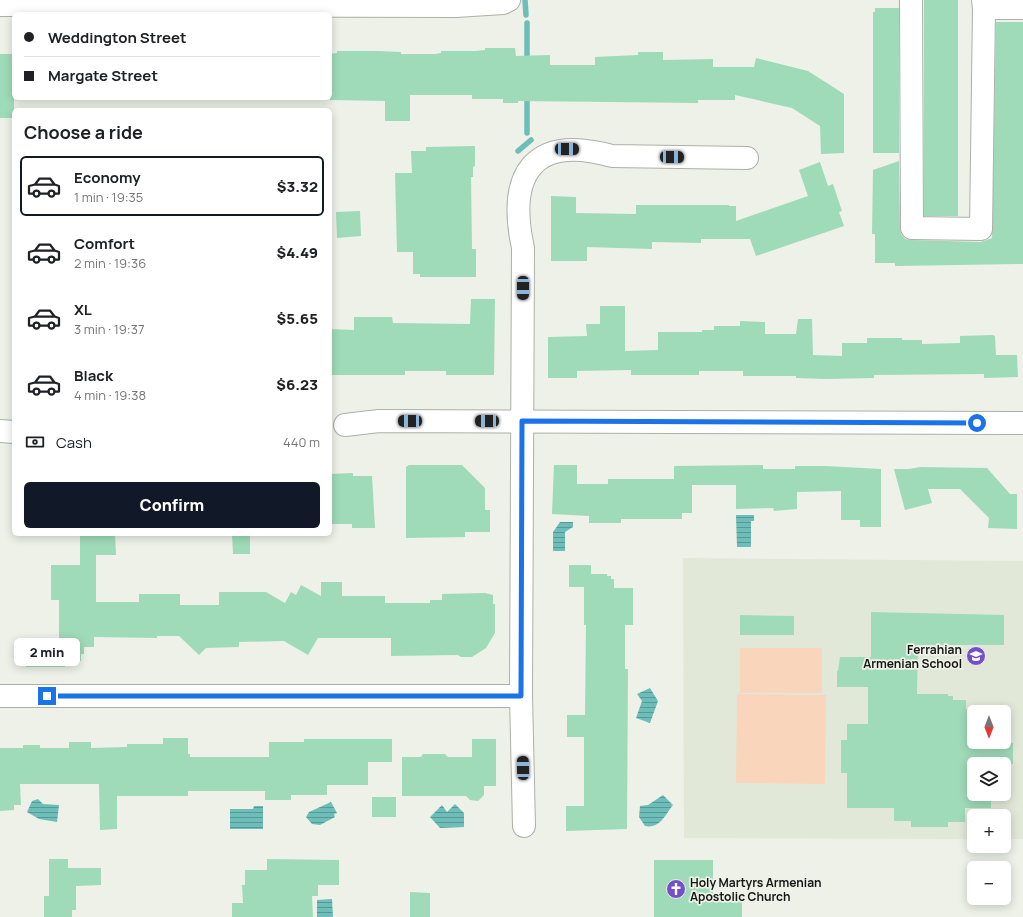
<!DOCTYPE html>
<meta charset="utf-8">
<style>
:root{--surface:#fff;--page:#f6f6f6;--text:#202124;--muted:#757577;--line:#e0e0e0;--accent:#111827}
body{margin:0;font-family:Manrope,sans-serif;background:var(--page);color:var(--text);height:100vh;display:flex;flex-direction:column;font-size:15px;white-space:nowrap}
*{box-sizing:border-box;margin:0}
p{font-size:13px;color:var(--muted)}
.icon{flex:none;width:22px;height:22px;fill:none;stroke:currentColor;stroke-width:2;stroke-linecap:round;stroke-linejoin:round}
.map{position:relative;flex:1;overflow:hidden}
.side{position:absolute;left:12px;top:108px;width:320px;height:428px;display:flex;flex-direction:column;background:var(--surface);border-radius:6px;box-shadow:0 2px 10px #0003}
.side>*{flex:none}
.banner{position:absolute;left:12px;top:12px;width:320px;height:88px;border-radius:6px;box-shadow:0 2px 10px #0003;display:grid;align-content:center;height:88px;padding:0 12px;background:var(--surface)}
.needle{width:26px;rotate:180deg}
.fabs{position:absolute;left:967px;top:705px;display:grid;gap:8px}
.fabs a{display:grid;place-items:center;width:44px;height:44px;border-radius:6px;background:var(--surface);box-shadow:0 2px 10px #0003;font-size:20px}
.end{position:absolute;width:18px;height:18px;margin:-9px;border:5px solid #1a73e8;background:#fff;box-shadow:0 0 0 2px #fff}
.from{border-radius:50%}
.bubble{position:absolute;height:28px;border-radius:6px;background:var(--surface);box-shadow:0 2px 10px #0003;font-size:13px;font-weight:800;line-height:28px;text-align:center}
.car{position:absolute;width:12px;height:24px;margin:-12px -6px;border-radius:5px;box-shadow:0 0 3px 1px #0007;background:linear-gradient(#222 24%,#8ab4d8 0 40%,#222 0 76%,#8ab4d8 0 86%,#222 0)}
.banner b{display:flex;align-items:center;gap:14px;height:38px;font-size:15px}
.banner b+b{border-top:1px solid var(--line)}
.banner i{width:10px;height:10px;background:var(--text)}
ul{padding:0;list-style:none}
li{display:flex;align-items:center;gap:12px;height:60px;margin:0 8px 6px;padding:0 4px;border:2px solid transparent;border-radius:6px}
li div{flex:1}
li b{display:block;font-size:15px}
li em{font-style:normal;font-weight:800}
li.on{border-color:var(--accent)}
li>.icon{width:36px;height:36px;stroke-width:1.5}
h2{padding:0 12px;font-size:18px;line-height:48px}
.pay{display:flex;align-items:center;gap:10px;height:44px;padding:0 12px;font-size:15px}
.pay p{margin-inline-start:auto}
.primary-button{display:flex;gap:8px;margin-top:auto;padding:8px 12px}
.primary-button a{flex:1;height:46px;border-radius:6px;background:var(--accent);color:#fff;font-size:16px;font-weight:800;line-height:46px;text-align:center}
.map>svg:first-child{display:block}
</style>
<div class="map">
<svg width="1023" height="917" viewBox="0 0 1023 917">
<defs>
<pattern id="water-rules" width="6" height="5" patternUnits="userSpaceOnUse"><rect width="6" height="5" fill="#6dbdb9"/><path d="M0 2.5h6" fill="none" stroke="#589995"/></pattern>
</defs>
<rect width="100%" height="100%" fill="#edf1e8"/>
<path fill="#e2e8d8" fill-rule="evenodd" d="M683,558L1023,561V839H1004V816H974V839L684,838ZM974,712H1004V742H974ZM974,764H1004V794H974Z"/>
<g fill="#f9d5bc">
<rect x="740" y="648" width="82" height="45"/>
<polygon points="737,694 826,695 825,784 736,783"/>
</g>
<g fill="url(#water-rules)">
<polygon points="736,515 754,515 754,521 751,521 751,547 737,547"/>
<polygon points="560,522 573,522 573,527 565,532 565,551 553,551 553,532"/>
<polygon points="650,688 658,701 650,723 636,718 642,701 637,694"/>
<path d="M663,795L673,805C665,815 660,829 645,826L639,817L640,806L648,805Z"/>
<polygon points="38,799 43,804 59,805 57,822 39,819 27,812 32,801"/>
<polygon points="331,802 337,813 334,814 335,817 320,825 312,824 306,817 309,812"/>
<polygon points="455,804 464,813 464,827 440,828 430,817 442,805 447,812"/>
<polygon points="254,806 263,806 263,829 230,829 230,809 253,809"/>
<polygon points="332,899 333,917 317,917 317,900"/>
</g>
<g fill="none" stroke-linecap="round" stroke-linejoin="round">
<g stroke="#6dbdb9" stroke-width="5.5">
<polyline points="525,0 526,15"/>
<polyline points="527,63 527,23"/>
<polyline points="527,133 527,95"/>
<polyline points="518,151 531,140"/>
</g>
</g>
<g fill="#9fdbb8">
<rect x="924" y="0" width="34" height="216"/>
<polygon points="875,8 899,8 899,153 873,153 873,12 875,12"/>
<polygon points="996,22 1023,22 1023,264 895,266 895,263 875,263 875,234 872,234 873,170 899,161 900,228 901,234 905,239 912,240 981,242 992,238"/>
<polygon points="485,48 515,48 516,56 550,55 550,65 595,65 595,57 638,55 638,52 663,52 663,60 713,59 713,67 754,67 756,58 808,71 844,94 844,153 821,154 820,126 792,108 735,95 735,100 698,100 698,103 518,101 518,103 503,103 503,99 472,99 472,95 410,95 410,121 385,121 385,101 330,100 330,54 337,53 337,51 379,51 401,52 401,54 435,54 441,53 441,51 475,51 485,50"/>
<rect x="0" y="54" width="14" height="64"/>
<polygon points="475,146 475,166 473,167 473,177 471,177 472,249 476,249 476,277 420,277 420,274 413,274 413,252 397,252 395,173 412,173 411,151 426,151 426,147"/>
<polygon points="820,162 828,186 833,184 842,211 839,212 844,226 756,256 750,239 701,239 701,243 652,242 652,249 587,247 587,261 551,261 551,196 576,197 576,213 636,214 636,205 729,205 729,206 736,206 736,221 808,196 799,170"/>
<polygon points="360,211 361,236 337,238 336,212"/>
<polygon points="471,299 495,299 494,375 446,375 446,371 405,371 405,375 330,375 330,329 354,330 354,317 392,317 393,323 470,324"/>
<polygon points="600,306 625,306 625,351 658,350 658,332 702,332 702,330 714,330 714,326 740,326 740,321 765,322 765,334 796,334 798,319 812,319 813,355 842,356 842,343 867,343 867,338 902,338 902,340 922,340 922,344 960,343 960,336 993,335 995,336 996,355 1017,355 1018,377 984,378 984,374 874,375 874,378 826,379 796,378 796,376 743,376 743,371 699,371 699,375 631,375 631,370 577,371 577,378 548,378 548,337 587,336 586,324 600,324"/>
<polygon points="409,465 462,465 485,488 485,510 490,510 490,532 465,532 465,537 406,538 406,467"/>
<polygon points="554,465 577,465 577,484 608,484 608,479 674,479 674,466 763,465 763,469 795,469 795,466 825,466 881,469 881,527 860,527 860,520 841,520 841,491 797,492 797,509 774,511 773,508 736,509 736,485 692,485 692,513 682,513 682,519 621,519 621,523 589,523 589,516 552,514"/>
<polygon points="920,467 987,468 1010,494 1017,494 1017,529 988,528 989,518 960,489 928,489 932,503 905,510 894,469 909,469"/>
<polygon points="353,473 353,476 372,476 375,528 352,528 352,524 330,524 330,474"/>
<polygon points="80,534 115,534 116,555 96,555 96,602 139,602 139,594 180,594 180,605 219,605 219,592 266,592 285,603 291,592 296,595 301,585 321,596 321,582 342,582 342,596 385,596 385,603 430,603 430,600 442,600 442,594 485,593 493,595 493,604 495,604 495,633 486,648 472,657 461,657 458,655 391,656 391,638 318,638 308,655 284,641 239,642 239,647 206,648 199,655 179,636 157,636 157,638 94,637 94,647 84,647 84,654 81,654 81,661 65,661 65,667 26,667 26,641 59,641 59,600 51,600 51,565 80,565"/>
<polygon points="232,534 250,534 250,554 233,554"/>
<polygon points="569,565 591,565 591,574 607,574 607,576 611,576 611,579 614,579 614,588 633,588 633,625 625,625 625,669 628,669 627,829 566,831 566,806 584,806 584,737 567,737 567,715 585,715 586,625 584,625 584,587 569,587"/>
<polygon points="871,612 1004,615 1004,645 918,645 917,694 948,694 948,696 953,696 953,700 966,700 966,709 974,709 974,742 1013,743 1013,764 974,764 974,794 991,794 991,808 965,808 965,822 948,822 948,827 911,827 911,821 894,821 894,808 847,808 847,773 841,773 841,740 847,740 847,724 868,724 868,687 837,687 837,671 838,671 840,657 871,657"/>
<polygon points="740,615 794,616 794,635 740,635"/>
<polygon points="163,738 188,738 188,754 190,754 190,757 269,757 269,742 304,742 304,739 392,739 392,762 368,762 368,785 327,785 327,795 291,795 291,800 265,800 265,791 188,791 188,796 117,796 117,829 100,830 99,784 20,784 21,805 14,805 14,810 0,811 0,748 23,748 23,745 40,745 40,748 69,748 69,742 91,742 91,748 127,747 127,744 163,744"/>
<polygon points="472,739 496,739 496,786 484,786 484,795 478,801 470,800 466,796 402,796 402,757 421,757 423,754 445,754 448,757 472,757"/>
<rect x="372" y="797" width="24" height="20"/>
<polygon points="49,859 68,859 68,868 101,868 101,885 76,886 76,910 72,910 72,917 44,917 44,896 49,896"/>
<polygon points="267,859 339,860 339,885 318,885 318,896 312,896 313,917 232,917 232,903 243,903 242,885 245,885 245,870 267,870"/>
<polygon points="654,860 713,860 713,896 742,896 742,917 654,917"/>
<polygon points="410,892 430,893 430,917 410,917"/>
</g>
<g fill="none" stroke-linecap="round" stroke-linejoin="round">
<defs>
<g id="minor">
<polyline points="911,0 912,228 981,229 984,8"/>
<polyline points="983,0 984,8 1023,8"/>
<polyline points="0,5 456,6 503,3 509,0"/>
<polyline points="345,425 379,421 1023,423"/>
<polyline points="0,431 14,432"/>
<polyline points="0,696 521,696"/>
<path d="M524,826L521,696L523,248C507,174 533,134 612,156L747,158"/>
</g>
</defs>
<use href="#minor" stroke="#adb0a8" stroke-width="24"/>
<use href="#minor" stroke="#fff" stroke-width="22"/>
</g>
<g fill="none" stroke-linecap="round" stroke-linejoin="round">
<polyline stroke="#1a73e8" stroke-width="5" points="47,696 521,696 522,421 977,423"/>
</g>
<defs>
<symbol id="school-disc" viewBox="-11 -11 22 22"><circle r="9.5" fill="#744fc8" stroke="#edf1e8"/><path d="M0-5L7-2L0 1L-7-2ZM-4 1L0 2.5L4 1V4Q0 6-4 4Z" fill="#fff"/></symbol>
<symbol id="church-disc" viewBox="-11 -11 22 22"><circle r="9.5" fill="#744fc8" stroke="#edf1e8"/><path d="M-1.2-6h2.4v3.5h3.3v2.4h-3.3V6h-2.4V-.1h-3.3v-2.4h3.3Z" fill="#fff"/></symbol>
</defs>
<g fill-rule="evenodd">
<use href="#school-disc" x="965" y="645" width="22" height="22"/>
<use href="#church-disc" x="665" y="878" width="22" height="22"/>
</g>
<g text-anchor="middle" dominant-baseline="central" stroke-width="3.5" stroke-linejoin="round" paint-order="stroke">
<g font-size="12" font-weight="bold" fill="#151613" stroke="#edf1e8" text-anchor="end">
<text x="962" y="649">Ferrahian<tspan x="962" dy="14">Armenian School</tspan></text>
<text x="690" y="882" text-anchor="start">Holy Martyrs Armenian<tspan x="690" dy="14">Apostolic Church</tspan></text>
</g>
</g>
</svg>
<div class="fabs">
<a><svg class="needle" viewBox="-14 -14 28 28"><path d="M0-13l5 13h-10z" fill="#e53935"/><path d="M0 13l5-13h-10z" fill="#757577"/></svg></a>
<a><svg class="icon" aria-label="layers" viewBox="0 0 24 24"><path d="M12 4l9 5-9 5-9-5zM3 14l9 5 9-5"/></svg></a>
<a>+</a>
<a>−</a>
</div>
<i class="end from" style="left:977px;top:423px"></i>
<i class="end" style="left:47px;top:696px"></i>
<div class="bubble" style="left:14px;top:638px;width:66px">2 min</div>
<i class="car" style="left:567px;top:149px;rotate:91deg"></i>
<i class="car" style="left:672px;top:157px;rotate:91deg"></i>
<i class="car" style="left:523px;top:288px;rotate:180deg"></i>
<i class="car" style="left:410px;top:421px;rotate:270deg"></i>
<i class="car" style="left:487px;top:421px;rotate:270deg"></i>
<i class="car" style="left:523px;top:768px;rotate:359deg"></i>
<div class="banner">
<b><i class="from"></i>Weddington Street</b>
<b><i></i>Margate Street</b>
</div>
<section class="side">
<h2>Choose a ride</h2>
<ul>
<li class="on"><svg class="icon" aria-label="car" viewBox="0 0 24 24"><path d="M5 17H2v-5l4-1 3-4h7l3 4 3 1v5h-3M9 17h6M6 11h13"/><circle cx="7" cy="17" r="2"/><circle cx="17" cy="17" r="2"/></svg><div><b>Economy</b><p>1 min · 19:35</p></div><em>$3.32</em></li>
<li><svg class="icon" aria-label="car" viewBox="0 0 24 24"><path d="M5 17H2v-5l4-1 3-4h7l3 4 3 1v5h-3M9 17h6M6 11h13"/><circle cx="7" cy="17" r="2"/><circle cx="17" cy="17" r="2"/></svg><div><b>Comfort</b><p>2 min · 19:36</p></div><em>$4.49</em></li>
<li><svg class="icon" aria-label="car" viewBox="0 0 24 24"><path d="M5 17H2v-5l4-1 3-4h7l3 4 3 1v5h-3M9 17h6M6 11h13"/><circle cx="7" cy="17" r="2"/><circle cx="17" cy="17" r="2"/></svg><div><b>XL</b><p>3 min · 19:37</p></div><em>$5.65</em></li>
<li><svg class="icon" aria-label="car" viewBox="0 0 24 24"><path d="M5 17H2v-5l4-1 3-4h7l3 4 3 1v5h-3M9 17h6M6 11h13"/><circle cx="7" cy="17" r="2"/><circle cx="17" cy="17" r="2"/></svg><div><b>Black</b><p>4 min · 19:38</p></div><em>$6.23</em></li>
</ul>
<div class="pay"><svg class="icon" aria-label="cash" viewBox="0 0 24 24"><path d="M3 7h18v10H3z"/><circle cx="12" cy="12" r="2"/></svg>Cash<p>440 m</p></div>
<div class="primary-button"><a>Confirm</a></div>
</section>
</div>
